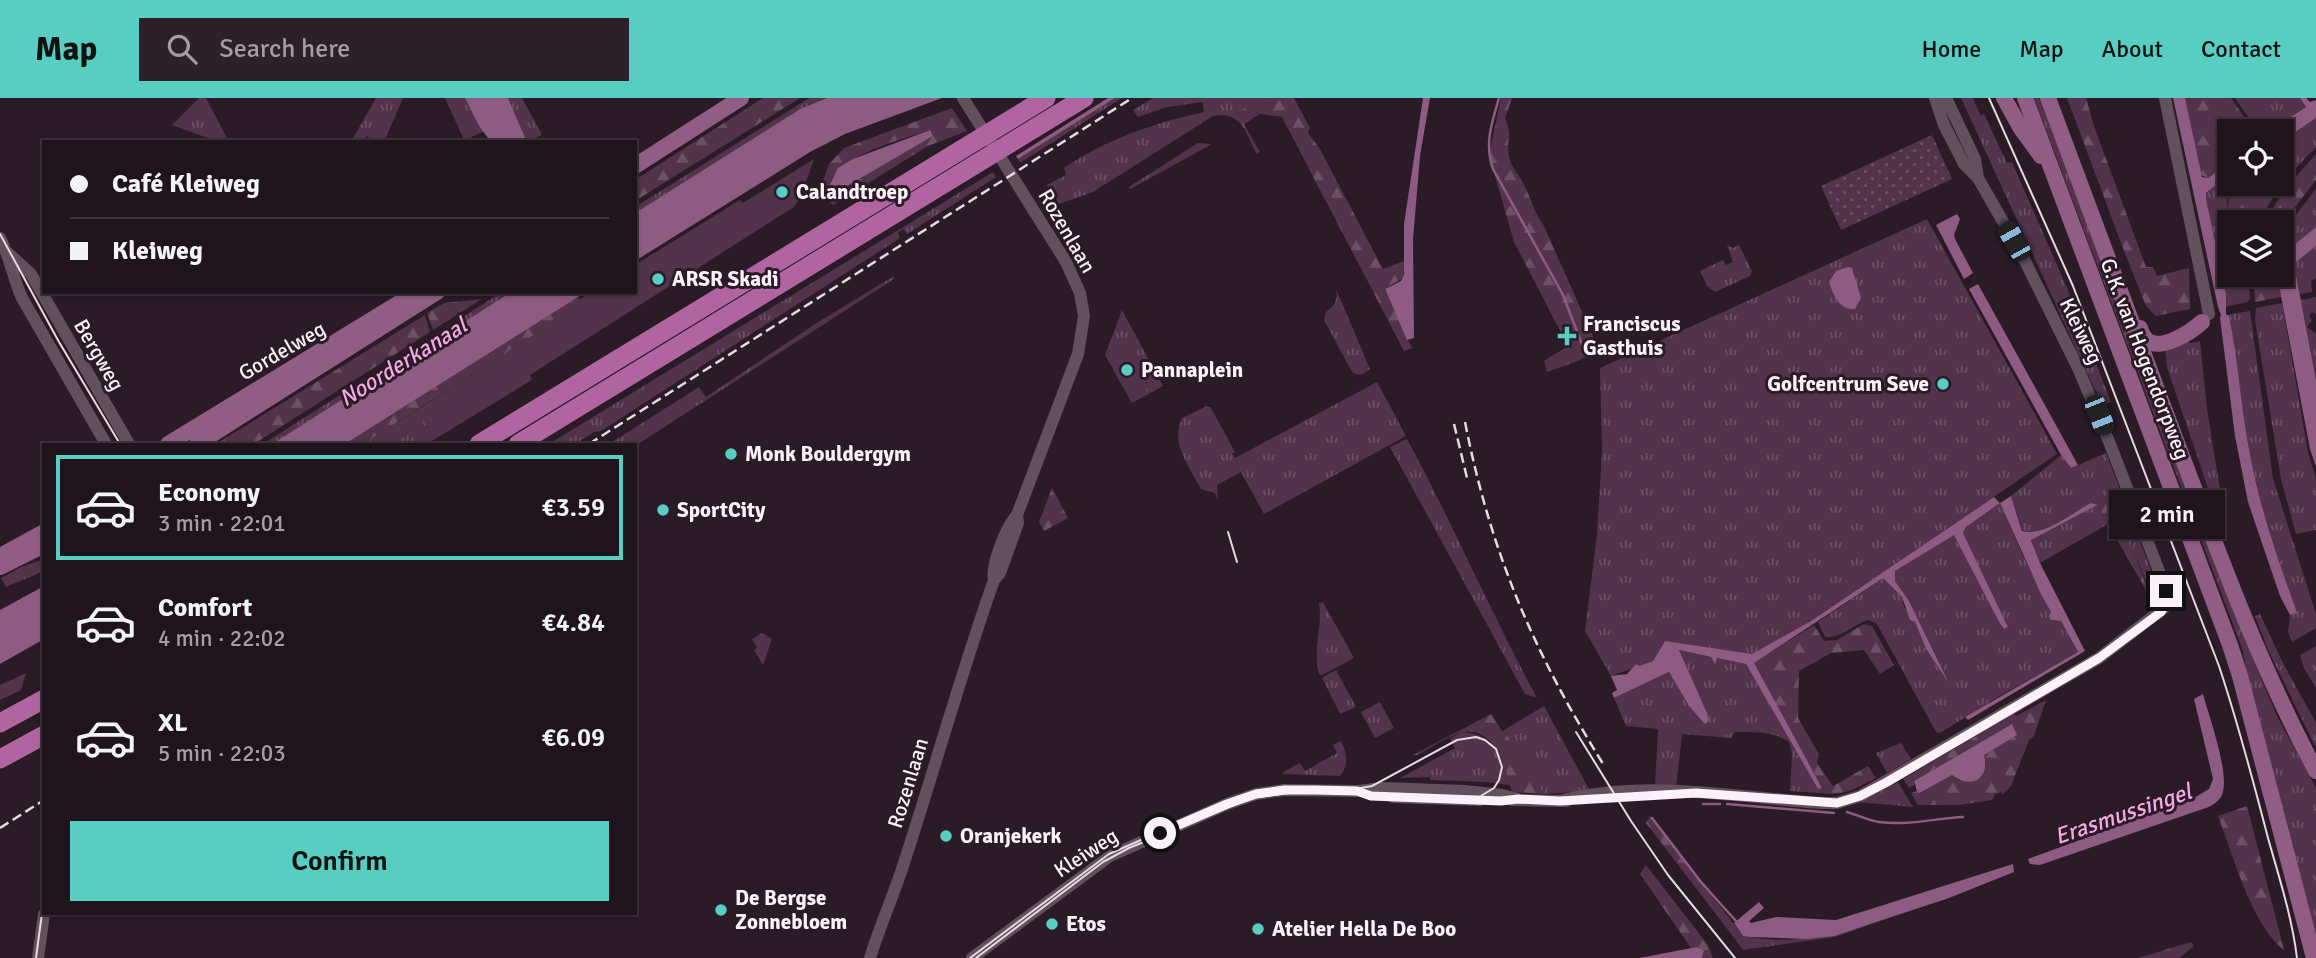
<!DOCTYPE html>
<meta charset="utf-8">
<style>
:root{--surface:#20141c;--page:#2d2129;--text:#f1f3f6;--muted:#a29ea3;--line:#3d333b;--accent:#57cec1}
body{margin:0;font-family:Signika,sans-serif;background:var(--page);color:var(--text);height:100vh;display:flex;flex-direction:column;font-size:26px;white-space:nowrap}
*{box-sizing:border-box;margin:0}
p{font-size:23px;color:var(--muted)}
.icon{flex:none;width:38px;height:38px;fill:none;stroke:currentColor;stroke-width:2;stroke-linecap:round;stroke-linejoin:round}
.map{position:relative;flex:1;overflow:hidden}
.drawer{position:absolute;left:42px;top:345px;width:595px;height:472px;display:flex;flex-direction:column;background:var(--surface);border-radius:0px;box-shadow:0 2px 5px #0004,0 0 0 2px var(--line)}
.drawer>*{flex:none}
.hud{position:absolute;left:42px;top:42px;width:595px;height:154px;border-radius:0px;box-shadow:0 2px 5px #0004,0 0 0 2px var(--line);display:grid;align-content:center;height:154px;padding:0 28px;background:var(--surface)}
.fabs{position:absolute;left:2217px;top:21px;display:grid;gap:14px}
.fabs a{display:grid;place-items:center;width:77px;height:77px;border-radius:0px;background:var(--surface);box-shadow:0 2px 5px #0004,0 0 0 2px var(--line);font-size:35px}
.end{position:absolute;width:32px;height:32px;margin:-16px;border:9px solid #fcf1f9;background:#111;box-shadow:0 0 0 4px #111}
.from{border-radius:50%}
.bubble{position:absolute;height:49px;border-radius:0px;background:var(--surface);box-shadow:0 2px 5px #0004,0 0 0 2px var(--line);font-size:23px;font-weight:600;line-height:49px;text-align:center}
.car{position:absolute;width:21px;height:42px;margin:-21px -10px;border-radius:9px;box-shadow:0 0 5px 2px #0007;background:linear-gradient(#222 24%,#8ab4d8 0 40%,#222 0 76%,#8ab4d8 0 86%,#222 0)}
.hud b{display:flex;align-items:center;gap:24px;height:66px;font-size:26px}
.hud b+b{border-top:2px solid var(--line)}
.hud i{width:18px;height:18px;background:var(--text)}
ul{padding:12px 0 0;list-style:none}
li{display:flex;align-items:center;gap:21px;height:105px;margin:0 14px 10px;padding:0 14px;border:4px solid transparent;border-radius:0px}
li div{flex:1}
li b{display:block;font-size:26px}
li em{font-style:normal;font-weight:600}
li.selected{border-color:var(--accent)}
li>.icon{width:63px;height:63px;stroke-width:1.5}
.button{display:flex;gap:14px;margin-top:auto;padding:14px 28px}
.button a{flex:1;height:80px;border-radius:0px;background:var(--accent);color:#111;font-size:28px;font-weight:600;line-height:80px;text-align:center}
header{display:flex;align-items:center;gap:42px;box-sizing:border-box;height:98px;padding:0 35px;background:var(--accent);color:#111}
header strong{font-size:33px}
nav{display:flex;gap:38px;margin-inline-start:auto;font-size:24px}
.search{width:490px;height:63px;background:var(--page);display:flex;align-items:center;gap:18px;box-sizing:border-box;padding:0 24px;border-radius:0px;color:var(--muted);font-size:26px}
.map>svg:first-child{display:block}
</style>
<header>
<strong>Map</strong>
<div class="search"><svg class="icon" aria-label="search" viewBox="0 0 24 24"><circle cx="10" cy="10" r="6"/><path d="M15 15l6 6"/></svg>Search here</div>
<nav><a>Home</a><a>Map</a><a>About</a><a>Contact</a></nav>
</header>
<div class="map">
<svg width="2316" height="860" viewBox="0 0 2316 860">
<defs>
<pattern id="grass-tufts" width="24" height="20" patternUnits="userSpaceOnUse" patternTransform="scale(1.75)"><rect width="24" height="20" fill="#52334b"/><path d="M3 7l-1-3M5 7V3M7 7l1-3M15 17l-1-3M17 17v-4M19 17l1-3" fill="none" stroke="#6c5166"/></pattern>
<pattern id="forest-firs" width="22" height="20" patternUnits="userSpaceOnUse" patternTransform="scale(1.75)"><rect width="22" height="20" fill="#52334b"/><path d="M5 1l3.5 6h-7zM16 11l3.5 6h-7z" fill="#6c5166"/></pattern>
<pattern id="garden-dots" width="8" height="8" patternUnits="userSpaceOnUse" patternTransform="scale(1.75)"><rect width="8" height="8" fill="#52334b"/><path d="M2 2h.1M6 6h.1" fill="none" stroke="#6c5166" stroke-width="1.8" stroke-linecap="round"/></pattern>
</defs>
<rect width="100%" height="100%" fill="#2a1b26"/>
<g fill="url(#grass-tufts)">
<polygon points="199,0 206,0 229,44 219,44 172,27"/>
<polygon points="376,0 403,0 384,44 375,44 367,38 363,42 352,42"/>
<polygon points="445,0 465,0 479,28 485,33 471,39 473,44 465,44"/>
<polygon points="508,0 522,0 542,37 527,44"/>
<polygon points="809,0 827,0 800,11 635,115 635,109"/>
<polygon points="1115,0 1122,0 1020,65 1018,61"/>
<path d="M1153,0H1270L1240,13L1260,16L1244,26L1260,54L1257,56C1245,34 1242,13 1213,18L1093,94L1059,106L1047,87L1066,77L1064,70C1107,41 1154,25 1204,14L1203,4L1167,9L1138,19L1133,12Z"/>
<polygon points="1961,0 1973,0 1980,17 1984,16 2007,65 2012,64 2067,190 2111,304 2102,307"/>
<polygon points="2034,0 2039,0 2262,583 2278,620 2316,690 2316,836 2250,590 2242,550"/>
<polygon points="2235,0 2300,0 2306,9 2270,33 2258,33"/>
<polygon points="2316,20 2316,49 2296,70 2272,101 2264,86 2282,86 2282,43"/>
<polygon points="1198,45 1212,46 1130,91 1129,89"/>
<polygon points="993,74 996,79 907,136 903,131 898,135 900,140 601,333 594,334 575,346 549,346"/>
<polygon points="2229,77 2230,86 2238,86 2231,94 2227,104 2230,177 2248,177 2250,201 2247,204 2225,209 2206,101 2206,95"/>
<polygon points="2316,91 2316,129 2282,158 2282,135"/>
<polygon points="1927,121 2057,356 1811,523 1752,557 1665,543 1653,563 1611,578 1585,533 1597,437 1602,352 1600,270"/>
<polygon points="1727,147 1733,150 1739,147 1752,173 1750,178 1715,194 1707,188 1700,173 1723,162 1726,167 1733,164"/>
<polygon points="2316,148 2316,180 2311,183 2312,194 2300,196 2294,166"/>
<polygon points="894,178 894,181 635,348 635,346 609,346 699,289 706,299 815,226"/>
<path d="M1336,191L1370,271C1363,276 1360,279 1352,274L1324,222L1326,214C1335,207 1338,203 1336,191Z"/>
<polygon points="502,194 511,194 272,346 263,346"/>
<polygon points="2316,199 2316,216 2312,214 2309,218 2312,222 2307,229 2316,236 2316,281 2301,202"/>
<polygon points="2282,205 2308,354 2316,381 2316,432 2296,436 2281,381 2255,222 2256,210"/>
<polygon points="1122,212 1163,288 1132,305 1129,300 1149,289 1129,253 1109,264 1105,257"/>
<path d="M2250,213L2273,381L2316,516V530L2292,544L2288,534L2290,517L2296,515C2279,462 2260,411 2250,356C2241,310 2238,264 2229,218L2226,217Z"/>
<polygon points="2187,242 2190,245 2200,243 2207,311 2225,422 2219,423 2167,269 2165,250"/>
<path d="M1377,284L1406,338L1264,416L1241,374L1217,387L1218,403L1215,395L1201,391C1189,368 1170,345 1182,320L1207,308L1211,310L1235,354L1232,356L1235,360Z"/>
<polygon points="417,312 435,341 426,346 363,346"/>
<path d="M1407,341C1453,426 1491,515 1537,600L1525,596L1390,349Z"/>
<path d="M2106,355L2156,485L2159,501L2156,509L2135,456L2097,407L2108,426L2040,465L2031,441L2096,407C2077,416 2042,438 2023,433L2011,398L2061,357L2071,370Z"/>
<path d="M2000,405L2024,460L2051,514L2052,523H2061L2078,555L2001,597L1940,635L1936,634L1877,526L1869,522C1853,526 1841,541 1825,539L1818,524L1883,480L1902,499L1904,509L1915,524L1926,551L1949,584L1909,503L1895,483V473L1954,436L1999,524L2004,531L2008,529L1963,435L1966,429Z"/>
<polygon points="44,461 44,473 6,489 1,480 21,469"/>
<path d="M1323,504L1354,560L1322,577L1319,576C1312,552 1323,529 1319,505Z"/>
<polygon points="2260,516 2283,565 2316,625 2316,650 2269,554 2255,518"/>
<polygon points="762,535 772,541 763,567 754,552 757,550 752,541"/>
<polygon points="2316,548 2316,590 2304,570 2300,557"/>
<path d="M1678,552L1711,559L1715,563L1717,560L1746,566L1818,691L1822,690L1825,695L1832,696L1790,693L1792,656L1789,644C1774,633 1752,634 1735,634L1731,640L1682,636L1676,689H1655L1658,631L1626,628L1614,600L1669,574L1689,608L1707,615Z"/>
<polygon points="1336,572 1356,609 1340,616 1322,580"/>
<polygon points="26,575 21,592 0,602 0,587"/>
<polygon points="1380,604 1394,630 1375,640 1361,614"/>
<polygon points="1544,608 1590,693 1544,696 1504,632"/>
<path d="M1462,634C1495,636 1503,659 1510,687L1486,684L1430,682V679L1400,680L1455,650L1450,640Z"/>
<path d="M1341,643C1347,654 1349,668 1340,678L1284,676L1283,674L1300,665L1305,673L1337,655L1333,647Z"/>
<polygon points="1901,645 1911,661 1887,675 1876,655"/>
<polygon points="1898,684 1913,709 1858,704"/>
<path d="M1949,800L1835,839L1743,852L1735,841L1743,838C1818,852 1879,823 1949,800Z"/>
</g>
<g fill="url(#forest-firs)" fill-rule="evenodd">
<polygon points="763,0 800,0 635,103 635,82"/>
<path d="M1270,0H1294L1310,30L1308,35L1320,51L1383,171L1404,163C1404,189 1400,178 1385,192L1412,250L1404,253L1282,19L1239,13Z"/>
<path d="M1501,0H1512L1505,20C1513,38 1506,41 1509,58C1510,67 1517,75 1522,83C1530,97 1534,114 1544,128L1599,252L1578,263L1547,274L1544,263L1568,248L1514,144L1489,57Z"/>
<polygon points="2067,0 2086,0 2095,31 2146,169 2153,169 2157,178 2189,170 2190,211 2156,218 2146,208 2124,153"/>
<polygon points="2185,0 2231,0 2254,33 2230,33 2229,65 2208,80 2201,77"/>
<path d="M952,10L967,33L928,48L833,107L819,94L829,66L844,50ZM929,32L933,38L842,91L833,89L830,86C840,56 902,42 929,32Z"/>
<polygon points="2316,56 2316,82 2282,126 2282,124 2264,124 2286,90"/>
<path d="M2238,86H2264L2272,101L2258,124H2230L2229,139C2227,119 2224,101 2238,86Z"/>
<polygon points="2253,177 2277,177 2281,199 2255,204"/>
<polygon points="578,199 583,206 363,346 345,346"/>
<polygon points="482,201 433,232 427,215 444,205"/>
<polygon points="425,217 430,234 254,346 216,346"/>
<polygon points="1052,390 1068,420 1044,433 1039,424"/>
<polygon points="2103,403 2135,456 2150,499 2097,407"/>
<path d="M1864,526L1872,528L1894,567L1880,576L1864,552L1831,555L1799,573L1798,620L1819,656L1817,665L1833,688L1868,668L1876,680C1861,688 1842,699 1825,695L1753,565L1814,527L1824,543L1837,542Z"/>
<polygon points="2046,602 2034,638 2029,642 2011,688 2002,697 2001,694 1995,696 1992,702 1959,707 1918,707 1911,695 1917,693 1921,695 1952,677 1959,683 1984,673 1986,667 1984,657 2010,627 1914,683 1914,687 1909,690 1903,681 2014,616 2016,618"/>
<path d="M1491,616L1502,633L1504,632L1544,696L1512,694C1506,672 1495,628 1463,634C1450,637 1429,651 1417,657H1413Z"/>
<path d="M2247,708L2284,852C2251,826 2233,757 2218,718Z"/>
<polygon points="1650,718 1743,838 1735,841 1646,725"/>
<polygon points="1646,767 1708,847 1713,860 1702,860 1704,855 1697,849 1691,850 1640,776"/>
<polygon points="2191,844 2194,848 2179,860 2138,860"/>
</g>
<polygon fill="url(#garden-dots)" points="1932,37 1952,81 1841,132 1821,88"/>
<g fill="#52334b">
<polygon points="814,61 801,98 794,109 530,277 532,282 435,341 417,312 582,206 580,201 591,194 635,194 635,167 740,102 743,105"/>
<polygon points="1129,253 1149,289 1129,300 1109,264"/>
</g>
<g fill="#8e5b82">
<polygon points="465,0 508,0 527,44 491,44 479,28"/>
<polygon points="827,0 942,0 845,36 810,54 635,163 635,115 800,11"/>
<polygon points="1108,0 1115,0 1018,61 1016,58"/>
<polygon points="1423,0 1430,0 1420,58 1413,141 1414,240 1407,242 1385,191 1401,183 1404,176 1404,126"/>
<path d="M2173,0H2185L2202,79L2208,80L2229,65V77L2206,95V101L2226,197V216L2229,218C2239,266 2241,314 2251,361C2261,414 2279,464 2297,515L2290,517L2280,498L2248,404L2235,338L2220,220L2221,217L2218,209Z"/>
<polygon points="2300,0 2306,0 2310,4 2316,2 2316,20 2282,43 2282,33 2270,33 2306,9"/>
<polygon points="930,32 933,38 842,91 833,90 830,86 838,70 853,61"/>
<polygon points="1957,116 1960,121 1954,137 1956,143 1973,175 1964,181 1936,127"/>
<polygon points="2316,129 2316,148 2294,166 2316,282 2316,369 2310,351 2277,177 2282,177 2283,156"/>
<path d="M1848,169L1852,170L1861,200L1855,211C1839,212 1834,198 1829,184L1836,173Z"/>
<polygon points="1978,186 2078,367 2071,370 2061,357 1969,191"/>
<polygon points="511,194 586,194 345,346 272,346"/>
<path d="M2011,398L2022,433C2044,439 2072,415 2091,405L2097,407L2031,442L2040,465L2085,553L1968,622L1965,619L2078,554L2061,523L2050,522L2051,514L2041,496L2000,405L1966,429L1963,435L2008,529L2004,531L1999,524L1954,437L1895,473V483L1909,503L1949,585L1926,551L1915,524L1910,522L1902,499L1883,480L1754,565L1822,690L1818,691L1746,566L1717,560L1715,566L1711,559L1679,552L1707,615L1709,622L1705,626L1689,608L1669,574L1614,600L1612,595L1617,592L1611,578L1627,576L1636,566L1639,568L1653,563L1665,543L1752,556L1811,523L1994,399L2000,405Z"/>
<polygon points="44,488 44,541 0,566 0,512"/>
<path d="M2203,596C2209,619 2232,680 2221,699C2215,708 2206,710 2197,713L2040,767L2030,766L2028,761L2192,701L2209,691L2213,681L2194,601Z"/>
<path d="M2012,626L2017,637L1984,657C1991,681 1970,692 1952,677L1920,695L1917,693L1914,683Z"/>
<polygon points="2013,766 2014,774 1949,800 1834,838 1806,841 1750,839 1743,838 1734,825 1759,804 1764,810 1749,823 1751,825 1776,819 1836,822"/>
<polygon points="1697,849 1704,853 1702,860 1639,860"/>
</g>
<g fill="none" stroke-linecap="round" stroke-linejoin="round">
<g stroke="#8e5b82" stroke-width="2.5">
<path d="M1499,0C1492,24 1484,46 1493,71L1563,197L1583,249"/>
<polyline points="1703,706 1720,706"/>
<polyline points="1727,706 1834,715"/>
<path d="M1847,714C1858,717 1869,723 1879,724C1908,728 1937,720 1963,719"/>
<polyline points="1652,720 1701,784 1736,823"/>
</g>
<g stroke="#62505d" stroke-width="12">
<polyline points="963,0 1066,164 1080,195 1084,218 1078,256 1017,417"/>
<polyline points="1946,0 1975,61 1978,80"/>
<polyline points="2165,0 2209,216"/>
<path d="M0,140C10,159 13,180 22,200L106,346"/>
<polyline points="8,155 31,176 129,346"/>
<polyline points="1393,699 1480,702"/>
<polyline points="1512,702 1567,703"/>
<path d="M1560,703C1646,681 1735,699 1822,705H1837L1860,698L2099,560L2164,510L2167,500L2164,486L2110,346L2078,270L2022,157L1978,80L1964,66L1944,27L1935,0"/>
<polyline points="38,860 44,816"/>
<path d="M870,860C879,831 891,803 901,774C933,677 960,578 994,482L1000,475L1018,425L1017,417C1006,429 991,466 994,482"/>
<polyline points="972,860 1110,758 1227,706 1256,696 1284,692 1357,693 1383,690 1465,693 1502,697 1518,701"/>
</g>
<g stroke="#915d85" stroke-width="16">
<polyline points="2004,0 2020,29 2041,58"/>
<polyline points="2025,0 2230,547 2240,578 2314,860"/>
<path d="M2048,0C2090,112 2132,225 2174,337C2217,451 2258,565 2316,673"/>
<polyline points="635,68 741,0"/>
<path d="M2140,230C2141,233 2142,237 2145,240C2158,256 2191,234 2202,224"/>
<polyline points="168,346 417,194"/>
<polyline points="197,346 437,194"/>
<polyline points="0,458 44,434"/>
<polyline points="0,469 44,447"/>
</g>
<g stroke="#b165a0" stroke-width="19">
<polyline points="479,346 1046,0"/>
<polyline points="518,346 1084,0"/>
<polyline points="0,625 44,601"/>
<polyline points="0,661 44,637"/>
</g>
<g stroke="#e5d9e2" stroke-width="2">
<path d="M1989,0L2073,188L2219,568C2238,625 2253,682 2268,740C2279,779 2292,819 2297,860"/>
<polyline points="0,136 59,244 120,346"/>
<polyline points="1228,434 1237,464"/>
<polyline points="1576,634 1631,723 1668,777 1735,860"/>
<polyline points="36,860 44,800"/>
<polyline points="970,860 1109,756 1239,699 1287,690 1350,692 1372,688 1457,642 1476,639 1485,642 1496,651 1502,669 1499,682 1494,690 1479,699 1297,694 1251,700 1129,750 1103,764 976,860"/>
</g>
<g stroke="#e5d9e2" stroke-width="2.5" stroke-dasharray="10 5" stroke-linecap="butt">
<path d="M1465,324C1491,456 1534,555 1605,669"/>
<polyline points="1454,326 1468,384"/>
<polyline points="589,346 1132,0"/>
<polyline points="0,730 44,702"/>
</g>
</g>
<g fill="none" stroke-linecap="round" stroke-linejoin="round">
<polyline stroke="#fcf1f9" stroke-width="9" points="1160,735 1227,706 1256,696 1284,692 1315,692 1357,693 1371,698 1501,703 1518,701 1560,703 1696,695 1837,705 1860,698 1887,684 2099,560 2161,514 2166,505 2166,493"/>
</g>
<g fill="#57cec1" stroke="#2a1b26" stroke-width="2.5">
<circle cx="782" cy="94" r="7"/>
<circle cx="658" cy="181" r="7"/>
<path d="M1563.5 227.5h7v7h7v7h-7v7h-7v-7h-7v-7h7z"/>
<circle cx="1127" cy="272" r="7"/>
<circle cx="1943" cy="286" r="7"/>
<circle cx="731" cy="356" r="7"/>
<circle cx="663" cy="412" r="7"/>
<circle cx="946" cy="738" r="7"/>
<circle cx="721" cy="812" r="7"/>
<circle cx="1052" cy="826" r="7"/>
<circle cx="1258" cy="831" r="7"/>
</g>
<g text-anchor="middle" dominant-baseline="central" stroke-width="6" stroke-linejoin="round" paint-order="stroke">
<g font-size="21" font-weight="bold" fill="#fcf1f9" stroke="#2a1b26" text-anchor="start">
<text x="796" y="94">Calandtroep</text>
<text x="672" y="181">ARSR Skadi</text>
<text x="1583" y="226">Franciscus<tspan x="1583" dy="24">Gasthuis</tspan></text>
<text x="1141" y="272">Pannaplein</text>
<text x="1929" y="286" text-anchor="end">Golfcentrum Seve</text>
<text x="745" y="356">Monk Bouldergym</text>
<text x="677" y="412">SportCity</text>
<text x="960" y="738">Oranjekerk</text>
<text x="735" y="800">De Bergse<tspan x="735" dy="24">Zonnebloem</tspan></text>
<text x="1066" y="826">Etos</text>
<text x="1272" y="831">Atelier Hella De Boo</text>
</g>
<g font-size="21" fill="#fcf1f9" stroke="#2a1b26">
<text transform="translate(1067 133) rotate(60)">Rozenlaan</text>
<text transform="translate(2081 233) rotate(64)">Kleiweg</text>
<text transform="translate(282 253) rotate(-30)">Gordelweg</text>
<text transform="translate(99 257) rotate(60)">Bergweg</text>
<text transform="translate(2145 261) rotate(69)">G.K. van Hogendorpweg</text>
<text transform="translate(908 685) rotate(-73)">Rozenlaan</text>
<text transform="translate(1086 755) rotate(-33)">Kleiweg</text>
</g>
<g font-size="23" font-style="italic" fill="#f5a8e2" stroke="#2a1b26">
<text transform="translate(403 264) rotate(-32)">Noorderkanaal</text>
<text transform="translate(2123 716) rotate(-19)">Erasmussingel</text>
</g>
</g>
</svg>
<div class="fabs">
<a><svg class="icon" aria-label="locate" viewBox="0 0 24 24"><circle cx="12" cy="12" r="6"/><path d="M12 2v4M12 18v4M2 12h4M18 12h4"/></svg></a>
<a><svg class="icon" aria-label="layers" viewBox="0 0 24 24"><path d="M12 4l9 5-9 5-9-5zM3 14l9 5 9-5"/></svg></a>
</div>
<i class="end from" style="left:1160px;top:735px"></i>
<i class="end" style="left:2166px;top:493px"></i>
<div class="bubble" style="left:2109px;top:392px;width:116px">2 min</div>
<i class="car" style="left:2014px;top:143px;rotate:331deg"></i>
<i class="car" style="left:2099px;top:317px;rotate:158deg"></i>
<div class="hud">
<b><i class="from"></i>Café Kleiweg</b>
<b><i></i>Kleiweg</b>
</div>
<section class="drawer">
<ul>
<li class="selected"><svg class="icon" aria-label="car" viewBox="0 0 24 24"><path d="M5 17H2v-5l4-1 3-4h7l3 4 3 1v5h-3M9 17h6M6 11h13"/><circle cx="7" cy="17" r="2"/><circle cx="17" cy="17" r="2"/></svg><div><b>Economy</b><p>3 min · 22:01</p></div><em>€3.59</em></li>
<li><svg class="icon" aria-label="car" viewBox="0 0 24 24"><path d="M5 17H2v-5l4-1 3-4h7l3 4 3 1v5h-3M9 17h6M6 11h13"/><circle cx="7" cy="17" r="2"/><circle cx="17" cy="17" r="2"/></svg><div><b>Comfort</b><p>4 min · 22:02</p></div><em>€4.84</em></li>
<li><svg class="icon" aria-label="car" viewBox="0 0 24 24"><path d="M5 17H2v-5l4-1 3-4h7l3 4 3 1v5h-3M9 17h6M6 11h13"/><circle cx="7" cy="17" r="2"/><circle cx="17" cy="17" r="2"/></svg><div><b>XL</b><p>5 min · 22:03</p></div><em>€6.09</em></li>
</ul>
<div class="button"><a>Confirm</a></div>
</section>
</div>
